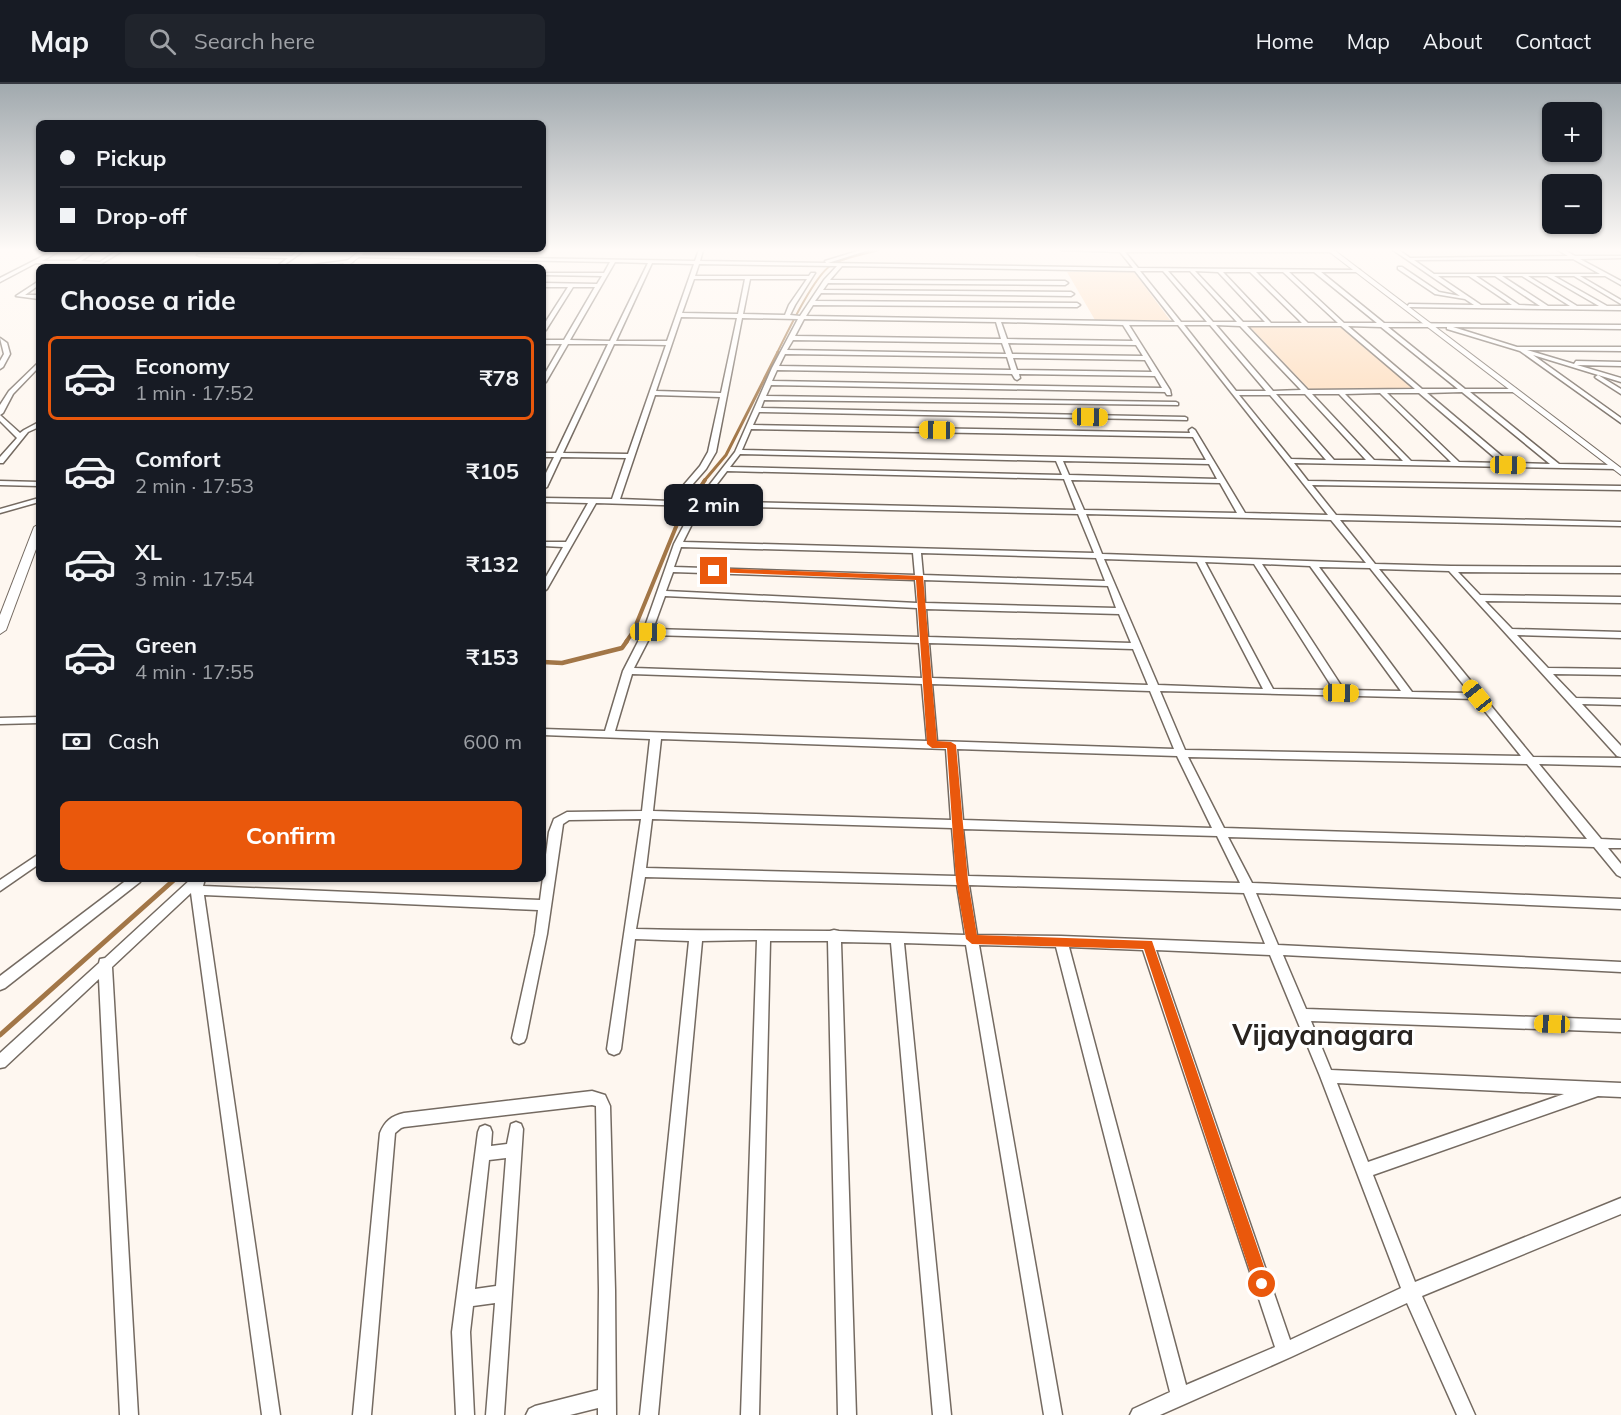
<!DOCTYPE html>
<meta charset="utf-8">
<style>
:root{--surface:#171b24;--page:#20242c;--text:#f1f3f6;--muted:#9ea1a6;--line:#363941;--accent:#ea580c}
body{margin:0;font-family:Mulish,sans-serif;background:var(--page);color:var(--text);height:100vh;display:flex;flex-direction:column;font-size:22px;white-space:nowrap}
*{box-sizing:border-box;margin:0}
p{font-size:20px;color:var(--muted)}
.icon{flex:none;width:33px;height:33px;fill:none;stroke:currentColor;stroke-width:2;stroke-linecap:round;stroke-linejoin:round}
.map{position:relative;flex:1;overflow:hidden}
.details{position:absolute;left:36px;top:180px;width:510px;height:618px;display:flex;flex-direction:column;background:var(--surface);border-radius:9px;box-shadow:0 2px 4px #0004}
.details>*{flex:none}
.guide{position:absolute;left:36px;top:36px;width:510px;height:132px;border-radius:9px;box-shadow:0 2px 4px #0004;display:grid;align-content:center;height:132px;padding:0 24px;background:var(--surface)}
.fabs{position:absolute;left:1542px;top:18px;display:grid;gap:12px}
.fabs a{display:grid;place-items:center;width:60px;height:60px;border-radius:9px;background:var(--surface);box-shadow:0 2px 4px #0004;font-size:30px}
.end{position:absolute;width:27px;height:27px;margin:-14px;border:8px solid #ea580c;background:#fff;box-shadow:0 0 0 3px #fff}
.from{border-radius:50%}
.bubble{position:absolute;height:42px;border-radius:9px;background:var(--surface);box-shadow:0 2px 4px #0004;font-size:20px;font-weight:700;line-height:42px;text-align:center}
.car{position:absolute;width:18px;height:36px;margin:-18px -9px;border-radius:8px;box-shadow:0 0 4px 2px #0007;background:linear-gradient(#f5c518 24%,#345 0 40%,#f5c518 0 76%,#345 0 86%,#f5c518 0)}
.guide b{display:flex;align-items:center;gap:21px;height:57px;font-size:22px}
.guide b+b{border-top:2px solid var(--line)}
.guide i{width:15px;height:15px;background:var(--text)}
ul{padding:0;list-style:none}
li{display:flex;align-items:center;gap:18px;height:84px;margin:0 12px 9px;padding:0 12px;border:3px solid transparent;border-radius:9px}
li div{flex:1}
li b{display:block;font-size:22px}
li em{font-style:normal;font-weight:700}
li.active{border-color:var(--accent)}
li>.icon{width:54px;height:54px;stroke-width:1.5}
h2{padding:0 24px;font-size:27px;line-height:72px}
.pay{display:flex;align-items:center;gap:15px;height:66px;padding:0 24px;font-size:22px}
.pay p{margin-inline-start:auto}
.primary-button{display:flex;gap:12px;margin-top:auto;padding:12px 24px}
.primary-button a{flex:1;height:69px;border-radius:9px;background:var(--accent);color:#fff;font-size:24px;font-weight:700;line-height:69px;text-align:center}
header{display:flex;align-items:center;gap:36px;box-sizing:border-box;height:84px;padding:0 30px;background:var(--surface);border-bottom:2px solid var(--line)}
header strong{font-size:28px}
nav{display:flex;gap:33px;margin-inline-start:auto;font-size:21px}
.search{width:420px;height:54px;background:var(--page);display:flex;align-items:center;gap:15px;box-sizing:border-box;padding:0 21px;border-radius:9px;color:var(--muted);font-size:22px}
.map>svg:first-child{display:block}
</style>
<header>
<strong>Map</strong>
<div class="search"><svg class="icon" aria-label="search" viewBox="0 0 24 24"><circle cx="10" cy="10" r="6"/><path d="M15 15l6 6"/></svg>Search here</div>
<nav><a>Home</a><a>Map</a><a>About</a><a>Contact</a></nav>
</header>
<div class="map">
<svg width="1621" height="1331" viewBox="0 0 1621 1331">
<rect width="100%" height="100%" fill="#fef7f0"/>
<g fill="#feddbd">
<polygon points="1067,188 1134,188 1170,236 1095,236"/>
<polygon points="1250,243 1344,244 1416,305 1311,307"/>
</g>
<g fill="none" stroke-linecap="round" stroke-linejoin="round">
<path stroke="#a27647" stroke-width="2" d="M777,269C787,249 813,194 830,182C843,173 863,171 878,166"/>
<polyline stroke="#a27647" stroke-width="3" points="704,397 726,371 778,268"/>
<polyline stroke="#a27647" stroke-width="4" points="626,558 633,548 680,433 705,396"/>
<polyline stroke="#a27647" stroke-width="4.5" points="543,578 562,579 622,564 627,557"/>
<polyline stroke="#a27647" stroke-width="5" points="0,951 175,795"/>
<defs>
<g id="minor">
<polygon points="55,166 61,166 42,177 75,177 91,166 97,166 81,177 100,178 118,166 124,166 101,180 36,179 0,198 0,194"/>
<polygon points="299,166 305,166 281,183 276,183 288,174 199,172 197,171 199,170 292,172"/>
<path d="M699,166H703L700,177L826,179L825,177L861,166H869L828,179L1133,184L1120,168L1061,166H1333L1331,168H1125L1138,184L1360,186L1358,188H1321L1384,239L1621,241V245L1453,243L1517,263H1621V267L1527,266L1574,280L1576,277L1621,278V282L1577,281L1621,294V298L1533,271L1621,334V339L1520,267L1447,245V243H1388L1465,305H1516V307L1514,308H1470L1559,380L1614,381L1618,383L1617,385L1294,379L1308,397L1621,402V406L1312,401L1336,431L1621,438V442L1340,436L1375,480L1451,482L1621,483V489L1458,488L1480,511L1621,513V519L1485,517L1512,545L1621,548V554L1517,551L1548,584L1621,585V591L1553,590L1576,614L1621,615V621L1582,620L1621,662V673L1617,672L1449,487L1379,485L1533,673L1621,674V682L1539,680L1601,755L1621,756V764H1608L1621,780V793L1617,791L1594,763L1228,753L1252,799L1621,815V825L1256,809L1278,861L1621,878V888L1283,871L1306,925L1621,936V948L1311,937L1331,986L1621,999V1013L1598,1012L1373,1091L1415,1198L1621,1114V1130L1422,1212L1475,1331H1457L1407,1219L1291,1273L1160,1331H1130L1133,1325L1170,1308L1056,863L979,861L1062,1331H1044L966,861L904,859L951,1331H933L891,859L841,858L856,1331H838L828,857H770L759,1331H741L757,856H754L702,857L658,1331H640L689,857L635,855L621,965L619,969L614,971L609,969L607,965L641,735L569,736L563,740L547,850L526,954L524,958L519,960L514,958L512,954L535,850L538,826L204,811L280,1331H262L191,809L112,883L138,1331H120L99,895L5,983L0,984V969L99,879L100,875L105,874L191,795H205L203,802L540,816L549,748L554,735L567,728L642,727L650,655L543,651V645L605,647L623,587L643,548L674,460L694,422L596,419L547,505L543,508V498L563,463L543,462V458H566L588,419L543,418V414L612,415L626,374L561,373L547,403L543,405V395L554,373H543V369H556L608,260H568L546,298L543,300V293L562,260H543V256H564L595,203H573L546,246L543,248V242L568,203H543V199L597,200L602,192L543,191V189H604L610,178L357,173L355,172L357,171L695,177ZM615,178L648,179L610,257L570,256ZM652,179L694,180L667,257H616ZM699,180L837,182L824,196L800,232L790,231L795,221L815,189H811L809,192H695ZM842,182L1135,187L1175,238L806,232L813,221L1077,223L1080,221L1077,219L815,217L821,209L1071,212L1074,210L1071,208L823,206L828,199L1065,201L1068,199L1065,197L830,196ZM1140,187H1163L1207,238H1181ZM1168,187H1190L1237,238H1213ZM1195,187L1218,188L1265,238H1243ZM1223,188H1250L1302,239H1271ZM1256,188H1283L1338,239H1308ZM1289,188H1314L1377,239H1344ZM694,195H745L738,230L682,229ZM750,195H807L789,221L785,231L743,230ZM681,233L737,234L721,309L656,307ZM742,234L798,235L772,284L735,368L697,417H678L706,385L716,368ZM804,235L996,238L1001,255L795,252ZM1001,238L1123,241L1133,257L1007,255ZM1129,241H1178L1328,431L1245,429L1195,346L1192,344L1189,346L1190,349L753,341L759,328L1187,336V334L1185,333L761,324L764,316L1178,321V319L1176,318L766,312L771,301L1165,308L1167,311H1171L1170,306ZM1184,241H1210L1266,307H1236ZM1216,241L1240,242L1301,306L1273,307ZM1247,242H1341L1415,305L1308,306ZM1348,242L1381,243L1458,305H1422ZM793,256L1002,259L1006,270L787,266ZM1008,259L1136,261L1143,272L1012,270ZM614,260L666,261L628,370L563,369ZM785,270L1007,273L1011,286L779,282ZM1013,274L1145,276L1152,288L1017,286ZM777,286L1012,290L1015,295L1017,296L1020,294L1019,290L1155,292L1162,304L772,297ZM1462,308L1550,380L1510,379L1427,309ZM1380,309L1381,310L1451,378L1411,377L1345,310ZM1387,309H1419L1501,379L1459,378ZM1276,310H1305L1366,376H1334ZM1312,310H1339L1403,377L1374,376ZM655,311L720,313L708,368L700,382L670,417L620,415ZM1239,311H1270L1326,376L1291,375ZM751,345L1193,353L1206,376L742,366ZM740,370L1056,377L1062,391L730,383ZM1063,377L1209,380L1217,395L1069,391ZM727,387L1064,395L1076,426L704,417ZM1071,396L1220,399L1237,429L1084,426ZM701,422L1078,430L1094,469L683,458ZM1086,430L1331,436L1366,479L1102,470ZM681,463L913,469L915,491L674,483ZM921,469L1096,474L1105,497L923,491ZM1104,475L1197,478L1263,605L1158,601ZM1205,478L1254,480L1334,606L1273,605ZM1262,480L1310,482L1401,607L1344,606ZM1319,483L1370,484L1470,609L1412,608ZM673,488L915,496L917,519L666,507ZM924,496L1108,502L1116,524L925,519ZM665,512L917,524L919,553L653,545ZM926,525L1119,530L1131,559L928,553ZM651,551L919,559L922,594L634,584ZM929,559L1133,565L1148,601L932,594ZM632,590L922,600L927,657L615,647ZM932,600L1150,607L1174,665L937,657ZM1160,607L1475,615L1521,672L1185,666ZM661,655L946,665L951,736L653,727ZM957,665L1177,672L1212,744L963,736ZM1188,673L1527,680L1587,755L1224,744ZM652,735L952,744L956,792L646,784ZM963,745L1217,752L1240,799L968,792ZM645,793L957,801L965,851L839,847L834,846L830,847C765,846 701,847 636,845ZM969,801L1244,809L1265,860L1061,852L977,851ZM1069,863L1143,866L1275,1263L1186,1301ZM1156,866L1270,871L1320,992L1401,1204L1290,1256ZM1337,999L1564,1010L1368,1078Z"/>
<path d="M1393,166H1399L1410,174L1568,172L1558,166H1564L1575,172H1621V174L1580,175L1621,197V201L1605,192H1580L1621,216V220L1574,192H1554L1607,222H1621V226L1407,223L1409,220L1474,221L1465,215L1435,210L1398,185V183H1402L1439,208L1460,212ZM1573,175L1600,190H1434L1414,176ZM1438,192H1469L1512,221H1481ZM1476,192H1495L1540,222L1519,221ZM1502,192H1522L1570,222H1548ZM1528,192H1547L1599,222H1577Z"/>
<polygon points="351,176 353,178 312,183 298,183"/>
<polygon points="39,197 39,201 25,211 39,211 39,215 16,212"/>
<polygon points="0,254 7,259 10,270 3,283 0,285 0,277 4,270"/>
<polygon points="39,278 39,283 13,310 3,329 0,331 0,321 9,307"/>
<polygon points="1598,291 1621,305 1621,310 1596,294 1595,293"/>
<polygon points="0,331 20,349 24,346 39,338 39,343 28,348 3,379 0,379 0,373 17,354 0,337"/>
<polygon points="0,397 39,398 39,402 0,401"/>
<polygon points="39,414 39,418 0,429 0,425"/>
<polygon points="39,633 39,639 0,640 0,634"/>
<polygon points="39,770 39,780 0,807 0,796"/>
<polygon points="128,795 142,795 140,798 5,904 0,906 0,892"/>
<path d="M592,1007L605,1011L610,1022L615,1206L616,1331H598V1324L570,1331H526L529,1325L535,1322L598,1306L599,1206L596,1022L592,1021L404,1043L401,1044L395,1049L371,1331H353L380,1049C385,1037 391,1032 404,1029Z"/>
<path d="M516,1038L521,1040L523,1045L504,1331H486L495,1219L473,1222L470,1248L474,1331H456L452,1248L478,1048L480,1043L485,1041L490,1043L492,1048L491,1062L507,1060L511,1040ZM506,1074L496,1202L475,1205L489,1076Z"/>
</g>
<g id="tertiary">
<polygon points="361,166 368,166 346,183 339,183"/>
<polygon points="1327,166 1334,166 1621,384 1621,391"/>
<polygon points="39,440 39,457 6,546 0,550 0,531 34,443"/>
</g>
</defs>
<use href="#minor" stroke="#746a61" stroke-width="3"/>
<use href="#tertiary" stroke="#746a61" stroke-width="2"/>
<use href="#minor" fill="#fff" fill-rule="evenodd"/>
<use href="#tertiary" fill="#fff" fill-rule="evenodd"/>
</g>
<linearGradient id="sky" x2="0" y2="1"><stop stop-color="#a1a9ae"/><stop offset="0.47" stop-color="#fffbf8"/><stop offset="1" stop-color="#fffbf8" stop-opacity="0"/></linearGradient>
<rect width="1621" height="353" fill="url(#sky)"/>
<polygon fill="#ea580c" points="714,484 923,492 937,657 951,658 956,661 968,797 977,851 1152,857 1270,1200 1268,1205 1262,1207 1257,1205 1254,1200 1144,865 972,860 966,855 956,797 947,664 932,664 927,660 916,496 712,488 711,487"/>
<g text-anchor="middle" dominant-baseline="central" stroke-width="6" stroke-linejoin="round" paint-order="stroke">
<g font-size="28" font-weight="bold" fill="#292420" stroke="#fff">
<text x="1323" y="950">Vijayanagara</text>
</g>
</g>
</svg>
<div class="fabs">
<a>+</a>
<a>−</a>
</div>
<i class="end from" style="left:1262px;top:1200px"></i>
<i class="end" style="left:714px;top:487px"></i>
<div class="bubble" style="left:664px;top:400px;width:99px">2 min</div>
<i class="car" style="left:1090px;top:333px;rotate:91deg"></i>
<i class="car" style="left:937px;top:346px;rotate:271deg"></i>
<i class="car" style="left:1508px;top:381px;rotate:91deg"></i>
<i class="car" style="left:648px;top:548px;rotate:91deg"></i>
<i class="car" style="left:1341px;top:609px;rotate:91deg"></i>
<i class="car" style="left:1477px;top:612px;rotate:321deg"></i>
<i class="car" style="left:1552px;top:940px;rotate:272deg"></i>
<div class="guide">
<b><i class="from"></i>Pickup</b>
<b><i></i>Drop-off</b>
</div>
<section class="details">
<h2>Choose a ride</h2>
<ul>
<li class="active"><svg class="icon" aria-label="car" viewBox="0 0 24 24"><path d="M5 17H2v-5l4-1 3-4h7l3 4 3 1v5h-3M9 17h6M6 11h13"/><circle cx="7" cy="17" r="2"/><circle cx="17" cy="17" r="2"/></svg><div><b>Economy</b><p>1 min · 17:52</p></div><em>₹78</em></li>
<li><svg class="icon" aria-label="car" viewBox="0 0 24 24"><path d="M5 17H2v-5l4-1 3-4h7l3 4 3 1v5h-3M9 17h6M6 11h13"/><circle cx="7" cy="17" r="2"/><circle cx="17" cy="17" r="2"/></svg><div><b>Comfort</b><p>2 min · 17:53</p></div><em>₹105</em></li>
<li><svg class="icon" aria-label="car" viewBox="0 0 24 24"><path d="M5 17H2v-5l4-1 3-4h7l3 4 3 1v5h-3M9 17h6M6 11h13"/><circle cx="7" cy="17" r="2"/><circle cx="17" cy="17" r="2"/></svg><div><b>XL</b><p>3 min · 17:54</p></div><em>₹132</em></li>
<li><svg class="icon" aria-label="car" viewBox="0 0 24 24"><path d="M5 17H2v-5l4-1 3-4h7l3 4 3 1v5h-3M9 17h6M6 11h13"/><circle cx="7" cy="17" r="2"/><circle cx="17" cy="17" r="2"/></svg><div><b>Green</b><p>4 min · 17:55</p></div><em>₹153</em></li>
</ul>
<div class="pay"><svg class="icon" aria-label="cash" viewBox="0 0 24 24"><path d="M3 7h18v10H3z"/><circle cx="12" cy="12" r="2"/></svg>Cash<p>600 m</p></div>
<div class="primary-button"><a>Confirm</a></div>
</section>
</div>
